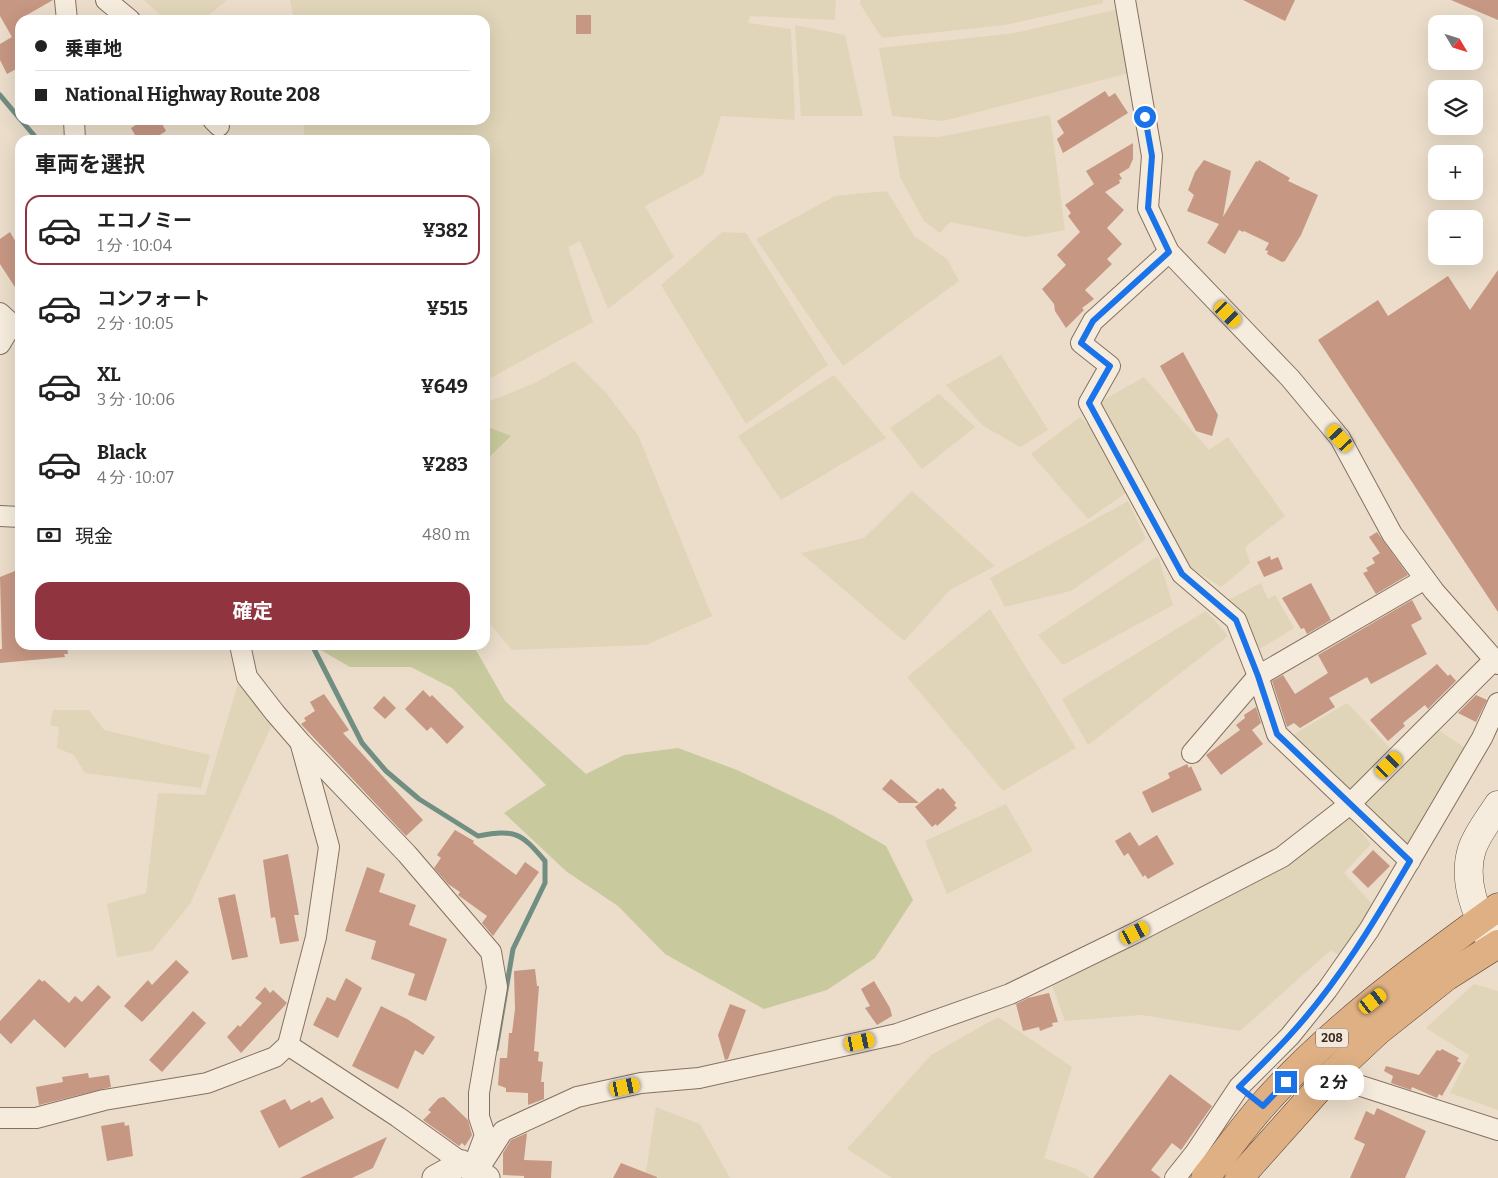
<!DOCTYPE html>
<html lang="ja">
<meta charset="utf-8">
<style>
:root{--surface:#fff;--page:#f6f6f6;--text:#222;--muted:#767676;--line:#e0e0e0;--accent:#903540}
body{margin:0;font-family:Bitter,"Noto Sans JP",serif;background:var(--page);color:var(--text);height:100vh;display:flex;flex-direction:column;font-size:19px;white-space:nowrap}
*{box-sizing:border-box;margin:0}
p{font-size:16px;color:var(--muted)}
.icon{flex:none;width:28px;height:28px;fill:none;stroke:currentColor;stroke-width:2;stroke-linecap:round;stroke-linejoin:round}
.map{position:relative;flex:1;overflow:hidden}
.sheet{position:absolute;left:15px;top:135px;width:475px;height:515px;display:flex;flex-direction:column;background:var(--surface);border-radius:15px;box-shadow:0 5px 20px #0002}
.sheet>*{flex:none}
.guide{position:absolute;left:15px;top:15px;width:475px;height:110px;border-radius:15px;box-shadow:0 5px 20px #0002;display:grid;align-content:center;height:110px;padding:0 20px;background:var(--surface)}
.needle{width:32px;rotate:128deg}
.fabs{position:absolute;left:1428px;top:15px;display:grid;gap:10px}
.fabs a{display:grid;place-items:center;width:55px;height:55px;border-radius:10px;background:var(--surface);box-shadow:0 5px 20px #0002;font-size:25px}
.end{position:absolute;width:22px;height:22px;margin:-11px;border:6px solid #1a73e8;background:#fff;box-shadow:0 0 0 2px #fff}
.from{border-radius:50%}
.bubble{position:absolute;height:35px;border-radius:15px;background:var(--surface);box-shadow:0 5px 20px #0002;font-size:16px;font-weight:700;line-height:35px;text-align:center}
.car{position:absolute;width:15px;height:30px;margin:-15px -8px;border-radius:6px;box-shadow:0 0 4px 1px #0007;background:linear-gradient(#f5c518 24%,#345 0 40%,#f5c518 0 76%,#345 0 86%,#f5c518 0)}
.guide b{display:flex;align-items:center;gap:18px;height:48px;font-size:19px}
.guide b+b{border-top:1px solid var(--line)}
.guide i{width:12px;height:12px;background:var(--text)}
ul{padding:0;list-style:none}
li{display:flex;align-items:center;gap:15px;height:70px;margin:0 10px 8px;padding:0 10px;border:2px solid transparent;border-radius:15px}
li div{flex:1}
li b{display:block;font-size:19px}
li em{font-style:normal;font-weight:700}
li.on{border-color:var(--accent)}
li>.icon{width:45px;height:45px;stroke-width:1.5}
h2{padding:0 20px;font-size:22px;line-height:60px}
.pay{display:flex;align-items:center;gap:12px;height:55px;padding:0 20px;font-size:19px}
.pay p{margin-inline-start:auto}
.primary-button{display:flex;gap:10px;margin-top:auto;padding:10px 20px}
.primary-button a{flex:1;height:58px;border-radius:15px;background:var(--accent);color:#fff;font-size:20px;font-weight:700;line-height:58px;text-align:center}
.map>svg:first-child{display:block}
</style>
<div class="map">
<svg width="1498" height="1178" viewBox="0 0 1498 1178">
<rect width="100%" height="100%" fill="#ebddca"/>
<g fill="#e0d5b8">
<polygon points="144,0 227,0 203,20 166,20"/>
<polygon points="290,0 836,0 835,20 750,16 748,23 791,29 795,120 721,116 703,175 645,206 674,257 608,309 580,241 568,247 593,322 485,381 485,140 305,140 303,120 485,120 485,20 294,20"/>
<polygon points="861,0 1103,0 1103,3 1005,25 882,38 860,4"/>
<polygon points="1119,9 1133,72 943,121 892,116 879,48 1015,33"/>
<polygon points="795,25 845,35 863,116 801,116"/>
<polygon points="1050,115 1065,230 1026,237 950,222 940,233 924,221 900,177 893,136 939,137"/>
<polygon points="887,191 914,236 947,259 959,281 843,366 756,239 835,196"/>
<polygon points="722,232 746,233 828,365 746,424 661,285"/>
<polygon points="1001,355 1048,430 1020,447 982,425 946,385"/>
<polygon points="574,361 607,394 638,435 712,616 646,645 512,650 485,618 485,403 535,383"/>
<polygon points="834,375 886,438 781,500 738,436"/>
<polygon points="1144,377 1209,450 1228,437 1285,516 1245,547 1250,563 1221,587 1188,566 1095,405"/>
<polygon points="939,394 975,427 922,469 890,428"/>
<polygon points="1080,417 1114,452 1132,489 1088,519 1031,454"/>
<polygon points="912,491 995,566 950,590 904,641 801,553 864,538"/>
<polygon points="1128,501 1146,539 1071,591 1005,607 990,578"/>
<polygon points="1158,556 1173,605 1063,665 1038,635"/>
<polygon points="1261,583 1268,599 1275,595 1294,628 1260,649 1228,600"/>
<polygon points="990,609 1076,748 1003,791 907,677"/>
<polygon points="1206,611 1228,636 1088,745 1062,699"/>
<polygon points="239,680 274,720 269,731 190,904 152,951 117,957 107,904 146,893 158,793 205,795"/>
<polygon points="1347,703 1394,752 1350,794 1291,736"/>
<polygon points="53,710 89,710 104,730 210,755 201,788 85,773 74,755 57,748 59,727 50,725"/>
<polygon points="1435,728 1467,749 1409,854 1357,803"/>
<polygon points="1006,804 1033,851 947,894 925,841"/>
<polygon points="1347,815 1371,844 1344,873 1375,907 1342,957 1331,950 1240,1031 1142,1015 1065,1021 1051,982"/>
<polygon points="1474,984 1498,991 1498,1110 1450,1093 1469,1055 1426,1028"/>
<polygon points="998,1017 1072,1067 1044,1158 1077,1169 1090,1178 892,1178 847,1149 931,1055"/>
<polygon points="656,1107 700,1124 730,1178 645,1178"/>
</g>
<g fill="#c9c99e">
<polygon points="485,426 511,436 485,461"/>
<polygon points="312,645 473,645 505,701 586,774 624,755 678,748 737,770 832,815 886,846 913,900 875,958 827,990 764,1009 665,954 618,906 567,872 504,813 546,785 452,688 411,667 350,667"/>
</g>
<g fill="none" stroke-linecap="round" stroke-linejoin="round">
<g stroke="#718e83" stroke-width="5">
<polyline points="0,95 20,119"/>
<polyline points="21,120 38,140"/>
<path d="M312,645L362,743L386,771L419,799L478,836C516,829 521,833 545,861V883L513,949L496,1049"/>
</g>
</g>
<g fill="#c69783">
<polygon points="0,0 53,0 20,19 20,67 7,74 0,60 0,44 12,37 0,16"/>
<polygon points="1243,0 1295,0 1285,21"/>
<polygon points="1451,0 1498,0 1498,20"/>
<rect x="576" y="15" width="15" height="19"/>
<polygon points="1105,91 1109,97 1115,93 1128,113 1063,153 1057,139 1064,133 1057,121"/>
<polygon points="144,120 160,120 166,131 152,140 138,140 131,128"/>
<polygon points="1133,143 1133,159 1129,168 1119,174 1122,179 1119,180 1120,183 1105,192 1124,210 1107,228 1122,244 1107,259 1112,264 1085,290 1094,299 1082,308 1084,310 1066,328 1055,311 1054,304 1042,289 1066,265 1057,255 1080,232 1068,216 1071,213 1065,205 1094,184 1086,171"/>
<polygon points="1204,160 1231,171 1223,217 1256,161 1258,162 1259,160 1290,178 1288,181 1318,195 1301,235 1285,261 1282,262 1267,254 1268,251 1265,250 1269,243 1244,231 1243,232 1239,230 1225,254 1207,243 1219,224 1187,211 1194,195 1188,190 1195,172"/>
<polygon points="10,232 20,249 20,295 0,264 0,239"/>
<polygon points="1498,270 1498,612 1318,340 1378,300 1388,316 1448,276 1470,310"/>
<polygon points="1183,352 1218,415 1212,436 1196,431 1160,366"/>
<polygon points="1377,532 1408,575 1376,594 1363,573 1368,571 1366,568 1375,563 1372,558 1380,553 1369,537"/>
<polygon points="1270,556 1271,560 1278,557 1283,569 1264,577 1257,562"/>
<polygon points="20,569 20,613 18,614 20,645 67,645 68,654 64,654 65,657 0,663 0,649 2,649 0,577"/>
<polygon points="1311,583 1331,620 1307,634 1304,628 1301,629 1282,598"/>
<polygon points="1412,600 1422,619 1411,625 1427,654 1371,684 1367,677 1329,698 1335,707 1300,728 1294,723 1287,727 1272,681 1283,675 1295,694 1328,673 1318,655"/>
<polygon points="1437,664 1448,676 1450,674 1456,681 1428,709 1425,705 1403,723 1405,726 1388,741 1370,720"/>
<polygon points="423,690 430,697 432,695 464,727 447,744 431,727 427,731 405,709"/>
<polygon points="324,694 349,730 343,733 423,820 406,836 301,724 306,721 304,718 315,711 310,702"/>
<polygon points="1476,695 1487,700 1476,722 1458,713"/>
<polygon points="384,696 396,708 385,719 373,708"/>
<polygon points="1256,707 1261,723 1252,730 1263,744 1221,775 1206,755 1240,730 1236,725 1245,718 1244,715"/>
<polygon points="1187,764 1189,768 1191,766 1202,790 1152,813 1142,792 1170,778 1168,773"/>
<polygon points="891,779 919,803 899,803 882,789"/>
<polygon points="938,788 940,790 943,788 956,803 954,805 957,808 937,826 936,824 932,827 915,807"/>
<polygon points="455,830 474,841 473,843 516,875 525,862 539,872 493,936 482,923 487,916 458,895 460,892 448,884 434,868 441,858 437,855"/>
<polygon points="1130,832 1139,846 1157,835 1174,864 1148,879 1145,875 1143,877 1128,853 1124,856 1115,841"/>
<polygon points="1373,850 1390,866 1368,888 1352,872"/>
<polygon points="288,854 299,915 294,915 299,941 280,944 275,917 271,918 263,860"/>
<polygon points="367,867 385,874 379,892 416,905 409,925 447,939 426,1001 408,995 415,974 371,959 376,941 345,931"/>
<polygon points="235,894 248,957 232,960 218,898"/>
<polygon points="176,960 189,972 142,1022 124,1006 148,980 152,985"/>
<polygon points="535,969 537,986 539,986 534,1051 539,1052 538,1061 543,1062 541,1082 544,1082 544,1099 528,1105 528,1093 506,1092 506,1088 498,1085 500,1058 507,1058 509,1033 512,1033 515,1009 514,971"/>
<polygon points="346,978 362,988 338,1038 313,1025 327,997 335,1001"/>
<polygon points="39,979 43,982 44,980 69,1003 75,996 82,1002 98,985 111,997 65,1048 34,1019 11,1044 0,1033 0,1021"/>
<polygon points="874,981 890,1008 892,1016 877,1025 865,1008 870,1006 861,989"/>
<polygon points="265,987 270,993 273,990 287,1003 241,1053 227,1037 238,1025 240,1027 262,1003 255,998"/>
<polygon points="1049,993 1058,1022 1052,1023 1053,1026 1040,1031 1039,1027 1023,1031 1016,1004 1028,998"/>
<polygon points="730,1004 746,1010 728,1059 725,1060 718,1035"/>
<polygon points="381,1006 407,1019 435,1037 423,1055 415,1050 398,1089 352,1066"/>
<polygon points="193,1011 206,1023 162,1072 149,1060"/>
<polygon points="1442,1049 1459,1058 1457,1061 1461,1063 1442,1096 1439,1094 1437,1098 1412,1087 1411,1090 1391,1083 1393,1076 1384,1071 1386,1066 1419,1075 1437,1050 1440,1051"/>
<polygon points="88,1073 89,1078 109,1075 111,1087 39,1105 36,1087 63,1082 62,1077"/>
<polygon points="1170,1074 1212,1106 1181,1150 1172,1143 1151,1170 1161,1178 1093,1178"/>
<polygon points="322,1097 334,1118 279,1148 260,1111 285,1099 291,1110 310,1100 311,1103"/>
<polygon points="444,1097 468,1120 472,1135 465,1146 462,1143 459,1146 423,1120 431,1112 428,1110 439,1098"/>
<polygon points="1377,1108 1426,1131 1405,1178 1350,1178 1365,1144 1354,1139 1366,1111 1374,1115"/>
<polygon points="124,1122 125,1126 129,1125 133,1156 107,1161 101,1126"/>
<polygon points="527,1133 524,1160 552,1161 551,1178 524,1178 524,1176 503,1175 503,1153 511,1140"/>
<polygon points="387,1137 373,1168 352,1178 300,1178"/>
<polygon points="621,1163 657,1177 657,1178 613,1178"/>
</g>
<g fill="none" stroke-linecap="round" stroke-linejoin="round">
<defs>
<g id="minor">
<polyline points="65,0 67,20"/>
<polyline points="106,0 130,20"/>
<polyline points="1125,0 1152,156 1148,208 1169,252 1290,378 1340,438 1392,534 1434,591 1498,664"/>
<polyline points="74,120 75,140"/>
<polyline points="213,120 219,126"/>
<polyline points="1169,252 1093,321 1081,343 1110,366 1089,403 1182,574 1236,620 1258,676 1425,579"/>
<polyline points="0,313 12,324 0,344"/>
<polyline points="0,516 20,517"/>
<polyline points="240,645 247,677 275,713 301,743 407,854 491,952 497,987 479,1093 479,1117 485,1135 476,1159"/>
<polyline points="1258,676 1277,734 1410,861"/>
<polyline points="1192,753 1258,676"/>
<polyline points="288,1045 398,1117 465,1165"/>
<polyline points="1330,1076 1498,1130"/>
<polyline points="0,1118 36,1118 104,1100 207,1083 275,1057 288,1045 316,937 329,847 301,745"/>
<polyline points="476,1173 503,1131 577,1097 641,1083 699,1078 897,1034 1010,994 1135,933 1282,857 1350,804 1493,661"/>
<polyline points="1175,1178 1195,1153 1239,1087 1290,1036 1327,990 1369,930 1482,738 1498,703"/>
</g>
<polyline id="tertiary" points="435,1178 462,1163 487,1178"/>
<path id="secondary" d="M1490,940C1476,913 1462,880 1472,849C1477,834 1489,819 1498,805"/>
<g id="trunk">
<path d="M1205,1178C1224,1154 1242,1129 1262,1106C1330,1029 1415,967 1498,907"/>
<polyline points="1239,1178 1330,1076 1378,1031 1446,977 1498,944"/>
</g>
</defs>
<use href="#minor" stroke="#867060" stroke-width="22"/>
<use href="#tertiary" stroke="#867060" stroke-width="27"/>
<use href="#secondary" stroke="#685143" stroke-width="29"/>
<use href="#trunk" stroke="#553f33" stroke-width="29"/>
<use href="#minor" stroke="#f6ecdd" stroke-width="20"/>
<use href="#tertiary" stroke="#f6ecdd" stroke-width="25"/>
<use href="#secondary" stroke="#f6ecdd" stroke-width="28"/>
<use href="#trunk" stroke="#deb084" stroke-width="28"/>
</g>
<g fill="none" stroke-linecap="round" stroke-linejoin="round">
<path stroke="#1a73e8" stroke-width="6" d="M1145,117L1152,156L1148,208L1169,252L1093,321L1081,343L1110,366L1089,403L1182,574L1236,620L1258,676L1277,734L1410,861C1374,922 1338,983 1290,1035C1274,1053 1256,1070 1239,1087L1263,1106L1286,1082"/>
</g>
<g text-anchor="middle" dominant-baseline="central" stroke-width="4.5" stroke-linejoin="round" paint-order="stroke">
<rect fill="#f3e8d9" stroke="#706359" stroke-width="1" x="1316" y="1028.5" width="32" height="19" rx="4"/>
<g font-size="12" font-weight="bold" fill="#382a22">
<text x="1332" y="1038">208</text>
</g>
</g>
</svg>
<div class="fabs">
<a><svg class="needle" viewBox="-14 -14 28 28"><path d="M0-13l5 13h-10z" fill="#e53935"/><path d="M0 13l5-13h-10z" fill="#767676"/></svg></a>
<a><svg class="icon" aria-label="layers" viewBox="0 0 24 24"><path d="M12 4l9 5-9 5-9-5zM3 14l9 5 9-5"/></svg></a>
<a>+</a>
<a>−</a>
</div>
<i class="end from" style="left:1145px;top:117px"></i>
<i class="end" style="left:1286px;top:1082px"></i>
<div class="bubble" style="left:1304px;top:1065px;width:60px">2 分</div>
<i class="car" style="left:1228px;top:314px;rotate:135deg"></i>
<i class="car" style="left:1340px;top:438px;rotate:318deg"></i>
<i class="car" style="left:1389px;top:765px;rotate:45deg"></i>
<i class="car" style="left:1135px;top:933px;rotate:63deg"></i>
<i class="car" style="left:1373px;top:1001px;rotate:52deg"></i>
<i class="car" style="left:860px;top:1042px;rotate:78deg"></i>
<i class="car" style="left:625px;top:1087px;rotate:78deg"></i>
<div class="guide">
<b><i class="from"></i>乗車地</b>
<b><i></i>National Highway Route 208</b>
</div>
<section class="sheet">
<h2>車両を選択</h2>
<ul>
<li class="on"><svg class="icon" aria-label="car" viewBox="0 0 24 24"><path d="M5 17H2v-5l4-1 3-4h7l3 4 3 1v5h-3M9 17h6M6 11h13"/><circle cx="7" cy="17" r="2"/><circle cx="17" cy="17" r="2"/></svg><div><b>エコノミー</b><p>1 分 · 10:04</p></div><em>¥382</em></li>
<li><svg class="icon" aria-label="car" viewBox="0 0 24 24"><path d="M5 17H2v-5l4-1 3-4h7l3 4 3 1v5h-3M9 17h6M6 11h13"/><circle cx="7" cy="17" r="2"/><circle cx="17" cy="17" r="2"/></svg><div><b>コンフォート</b><p>2 分 · 10:05</p></div><em>¥515</em></li>
<li><svg class="icon" aria-label="car" viewBox="0 0 24 24"><path d="M5 17H2v-5l4-1 3-4h7l3 4 3 1v5h-3M9 17h6M6 11h13"/><circle cx="7" cy="17" r="2"/><circle cx="17" cy="17" r="2"/></svg><div><b>XL</b><p>3 分 · 10:06</p></div><em>¥649</em></li>
<li><svg class="icon" aria-label="car" viewBox="0 0 24 24"><path d="M5 17H2v-5l4-1 3-4h7l3 4 3 1v5h-3M9 17h6M6 11h13"/><circle cx="7" cy="17" r="2"/><circle cx="17" cy="17" r="2"/></svg><div><b>Black</b><p>4 分 · 10:07</p></div><em>¥283</em></li>
</ul>
<div class="pay"><svg class="icon" aria-label="cash" viewBox="0 0 24 24"><path d="M3 7h18v10H3z"/><circle cx="12" cy="12" r="2"/></svg>現金<p>480 m</p></div>
<div class="primary-button"><a>確定</a></div>
</section>
</div>
